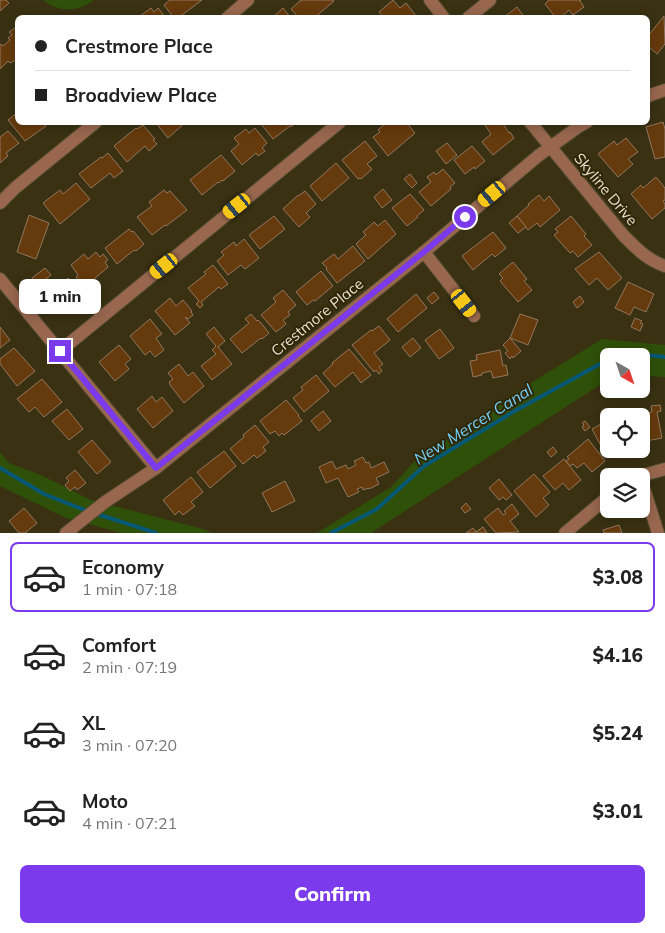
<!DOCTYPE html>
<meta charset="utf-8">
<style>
:root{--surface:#fff;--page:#f2f2f2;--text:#222;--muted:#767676;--line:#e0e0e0;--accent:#7c3aed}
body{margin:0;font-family:Mulish,sans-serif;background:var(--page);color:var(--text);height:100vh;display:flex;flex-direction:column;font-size:19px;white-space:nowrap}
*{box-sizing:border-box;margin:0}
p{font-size:16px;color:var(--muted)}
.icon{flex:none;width:28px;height:28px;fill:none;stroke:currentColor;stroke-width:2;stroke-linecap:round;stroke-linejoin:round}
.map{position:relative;height:533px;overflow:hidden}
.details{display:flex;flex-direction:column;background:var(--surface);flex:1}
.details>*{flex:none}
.guide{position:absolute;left:15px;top:15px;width:635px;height:110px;border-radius:8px;box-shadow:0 2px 12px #0003;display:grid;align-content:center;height:110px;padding:0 20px;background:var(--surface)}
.needle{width:32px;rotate:140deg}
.controls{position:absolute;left:600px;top:348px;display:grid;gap:10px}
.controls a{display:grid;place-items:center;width:50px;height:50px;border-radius:8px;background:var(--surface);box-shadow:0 2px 12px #0003;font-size:25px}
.end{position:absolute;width:22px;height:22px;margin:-11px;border:6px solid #7c3aed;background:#fff;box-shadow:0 0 0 2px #fff}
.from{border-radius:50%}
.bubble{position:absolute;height:35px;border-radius:8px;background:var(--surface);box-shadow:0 2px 12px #0003;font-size:16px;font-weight:800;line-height:35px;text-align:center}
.car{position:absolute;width:15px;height:30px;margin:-15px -8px;border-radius:6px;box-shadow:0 0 4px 1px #0007;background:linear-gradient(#f5c518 24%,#345 0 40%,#f5c518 0 76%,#345 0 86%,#f5c518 0)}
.guide b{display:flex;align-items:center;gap:18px;height:48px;font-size:19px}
.guide b+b{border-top:1px solid var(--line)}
.guide i{width:12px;height:12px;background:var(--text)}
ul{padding:9px 0 0;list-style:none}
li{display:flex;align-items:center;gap:15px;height:70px;margin:0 10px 8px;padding:0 10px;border:2px solid transparent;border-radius:8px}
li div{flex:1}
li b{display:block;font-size:19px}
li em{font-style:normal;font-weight:800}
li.active{border-color:var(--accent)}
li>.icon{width:45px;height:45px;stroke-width:1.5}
.button{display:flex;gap:10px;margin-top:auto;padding:10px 20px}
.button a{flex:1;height:58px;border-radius:8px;background:var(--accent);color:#fff;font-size:20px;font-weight:800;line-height:58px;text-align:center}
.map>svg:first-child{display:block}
</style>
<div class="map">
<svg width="665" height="533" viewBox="0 0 665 533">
<rect width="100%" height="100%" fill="#393112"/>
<g fill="#2f5008">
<path d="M43,0H94C78,12 59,13 43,0Z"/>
<polygon points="602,339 665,345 665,377 641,376 641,356 609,356 609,379 371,533 317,533 391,487 415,461 487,414 513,394"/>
<polygon points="0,452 9,463 43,476 91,500 203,529 211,533 122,533 66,518 0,486"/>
</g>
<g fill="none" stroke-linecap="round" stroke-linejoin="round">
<g stroke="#065874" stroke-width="4">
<polyline points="613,356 647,355 665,357"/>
<polyline points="0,468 44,494 87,511"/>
<polyline points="94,513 156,533"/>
<polyline points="331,533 377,509 424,466 513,412 609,359"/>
</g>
</g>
<g fill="#653a0c" stroke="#937760">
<polygon points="0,0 6,0 9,3 0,11"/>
<polygon points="170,0 202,0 178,18 174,18 164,5"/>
<polygon points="301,0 333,0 334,1 314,18 299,18 291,9"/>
<polygon points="393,0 400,8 406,3 417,17 384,18 379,12"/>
<polygon points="549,0 581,0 580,1 584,7 573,15 569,10 560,18 556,18 545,4"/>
<polygon points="517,7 525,18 503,18"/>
<polygon points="151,8 154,12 158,8 166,18 141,18 140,16"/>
<polygon points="283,8 291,18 272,18"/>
<polygon points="664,16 665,44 657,54 648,46 648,36"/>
<polygon points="18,26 18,59 10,63 8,61 0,69 0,45 1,44 3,46 10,40 8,38 12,35 9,32"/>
<polygon points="18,112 18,122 44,122 46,126 25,141 8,120"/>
<polygon points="155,122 186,122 168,138"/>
<polygon points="265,122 296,122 291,127 290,126 273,139 262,125"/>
<polygon points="387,122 406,122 415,133 388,156 373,137 380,132 378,130"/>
<polygon points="483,122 502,122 509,133 510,132 514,138 493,155 482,142 491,134"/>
<polygon points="663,122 665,129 665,157 655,159 646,127"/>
<polygon points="143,125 155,139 153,140 157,144 149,151 145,146 127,162 114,146 136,128 137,129"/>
<polygon points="255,128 267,143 262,148 265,151 258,156 256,153 242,165 231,151 239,144 234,138 246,129 249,133"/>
<polygon points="8,131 19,143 6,153 8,156 0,163 0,137"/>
<polygon points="626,138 638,152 628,159 633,164 618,177 598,154 614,141 617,145"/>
<polygon points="365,141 377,156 367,164 372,169 361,179 360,178 358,179 342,160"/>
<polygon points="447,143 457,155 446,164 436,151"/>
<polygon points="472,146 485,161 475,169 474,167 465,174 454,160"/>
<polygon points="108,153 123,171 114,178 110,173 91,188 79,174 101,157 102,158"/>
<polygon points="221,155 235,171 223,181 222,180 219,183 218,182 202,195 190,180"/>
<polygon points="336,163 349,178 322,201 310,186"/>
<polygon points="443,169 455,183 450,187 451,189 431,206 419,192 431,182 427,177 434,172 436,175"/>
<polygon points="410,174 417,183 412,188 404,179"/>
<polygon points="656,177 665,188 665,200 663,201 665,204 665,208 652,219 631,194 641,185 643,188"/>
<polygon points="76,183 90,199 60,224 43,203 60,190 63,194"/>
<polygon points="383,189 392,200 382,208 374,197"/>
<polygon points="164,190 167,193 170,191 187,210 166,226 165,225 152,235 137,217 152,206 149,202"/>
<polygon points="305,191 316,204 306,213 310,217 299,227 283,209 297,196 298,196"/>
<polygon points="410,194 424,210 417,216 418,217 407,226 392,208"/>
<polygon points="539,195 544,201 549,196 560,210 540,227 537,223 528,230 517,216 529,205 528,204"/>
<polygon points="29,215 49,223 36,259 17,252"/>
<polygon points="274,216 285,229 260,249 249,235"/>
<polygon points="517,216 526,227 518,233 509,223"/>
<polygon points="571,216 586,234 584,236 592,245 578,257 573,251 570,253 554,235 558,232 555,229"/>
<polygon points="385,220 396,234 368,259 356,244 366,235 363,232 374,222 378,226"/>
<polygon points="129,229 132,232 133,231 144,244 136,251 134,250 117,264 105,248"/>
<polygon points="493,232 506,248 495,257 492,254 473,270 462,256"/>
<polygon points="244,239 259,258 245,269 241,265 228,275 217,261 224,255 221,252 234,242 236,246"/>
<polygon points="353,246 365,261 337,283 326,269 327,268 322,263 334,254 338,259"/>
<polygon points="96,252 100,257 103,254 108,260 105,262 108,267 86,286 81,280 80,281 76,277 78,275 71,265 84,254 88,259"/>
<polygon points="599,252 622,278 608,290 597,278 589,285 575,269"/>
<polygon points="513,262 527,279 524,281 532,290 518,302 500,281 503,278 499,274"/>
<polygon points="213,265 228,284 221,289 219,287 201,302 203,305 200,308 196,304 199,301 188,288 206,274 204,272"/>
<polygon points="45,268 51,275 38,285 32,278"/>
<polygon points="321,271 333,286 315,301 313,300 307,305 296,292"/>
<polygon points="68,278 79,293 58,310 46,296"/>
<polygon points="628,282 654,294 646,312 634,307 630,315 615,308"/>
<polygon points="283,290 296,305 288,312 290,315 283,320 286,324 276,332 261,315 276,302 273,298"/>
<polygon points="434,292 439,298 432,304 427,298"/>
<polygon points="416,294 427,308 398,332 387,319"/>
<polygon points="580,296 584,302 577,308 573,302"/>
<polygon points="170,298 176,306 183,300 192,311 191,312 193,315 188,319 185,317 190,323 175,335 155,311"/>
<polygon points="251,314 257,321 258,320 261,323 269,333 262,339 261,338 242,353 230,339 249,323 245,319"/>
<polygon points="520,314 538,320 528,345 510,338"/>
<polygon points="635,318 642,321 640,323 643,324 640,331 631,327"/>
<polygon points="150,319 162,334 156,338 164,350 155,357 150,351 145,355 130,336"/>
<polygon points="379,326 390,340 374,353 383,364 379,367 382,371 379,374 376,370 374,372 352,345 371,330 372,331"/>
<polygon points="0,327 10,340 0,348"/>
<polygon points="214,327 225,341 218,347 232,364 212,380 201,366 216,354 212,350 216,346 206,334"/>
<polygon points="440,329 454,348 439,359 425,340"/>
<polygon points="413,338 421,348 410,357 402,347"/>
<polygon points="510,338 521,351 513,358 512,356 510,359 505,353 508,351 503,345"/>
<polygon points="119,345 131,359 125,364 129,369 115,381 99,362"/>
<polygon points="14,348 35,371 17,386 0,364 0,359"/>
<polygon points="349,349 371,375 361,383 353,372 335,387 323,373 333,364 332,363"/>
<polygon points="500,350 503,366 506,365 508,375 493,378 491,371 482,373 482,375 473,377 470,361 477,360 476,355"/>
<polygon points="179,364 188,376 193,372 204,386 184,403 170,385 170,384 169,382 173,379 168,373"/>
<polygon points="316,375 329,391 304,412 293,398 303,390 301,387"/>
<polygon points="42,379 62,402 44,417 35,407 29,412 17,399"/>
<polygon points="152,396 156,402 162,397 173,411 153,428 137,409"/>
<polygon points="286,400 299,415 298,416 302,421 284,435 282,433 279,436 275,431 270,434 260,421"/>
<polygon points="660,405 661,411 657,412 662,438 646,441 645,432 641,432 641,416 631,416 652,412 651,406"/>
<polygon points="67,409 83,429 69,440 52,421"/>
<polygon points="323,411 331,421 319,431 311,421"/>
<polygon points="585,421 590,427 585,431 582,427 584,425 582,423"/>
<polygon points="601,424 604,429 609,426 609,444 602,448 592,429"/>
<polygon points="255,425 269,442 263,447 266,451 257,458 254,455 243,464 230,449 244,437 243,435"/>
<polygon points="588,439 605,461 592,472 584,463 577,468 573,464 570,466 566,461 569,459 567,457"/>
<polygon points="92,440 111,462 97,474 78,452"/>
<polygon points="553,447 557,452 551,457 547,452"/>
<polygon points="224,451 236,466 210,488 197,472"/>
<polygon points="363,457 366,463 369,462 371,468 384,462 389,472 376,478 379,484 369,489 369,488 363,490 362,487 357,489 359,492 348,497 338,478 326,483 319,467 332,461 336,469 346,465 348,469 356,465 354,461"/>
<polygon points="564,459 581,480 569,490 563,483 555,490 543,476"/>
<polygon points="75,470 86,483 77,490 75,487 70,491 65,485 69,481 66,478"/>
<polygon points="534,474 550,492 543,498 549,505 536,517 514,491"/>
<polygon points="191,477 203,492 191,502 195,506 183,515 179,511 175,515 163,500"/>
<polygon points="499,479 512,495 506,500 503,497 499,500 489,488"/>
<polygon points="285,481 295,501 272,512 262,493"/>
<polygon points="466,503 471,509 465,513 461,508"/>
<polygon points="512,504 519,514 510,521 519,532 496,533 484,519 498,508 503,515 506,513 504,511"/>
<polygon points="24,508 37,523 25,533 19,533 9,521"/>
<polygon points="619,525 622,533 604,533 603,530"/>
<polygon points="483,527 487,533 466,533 473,528 476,532"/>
</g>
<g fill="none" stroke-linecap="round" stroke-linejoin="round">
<defs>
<g id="minor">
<polyline points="430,0 444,18"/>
<polyline points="227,18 248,0"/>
<polyline points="468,18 490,0"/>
<polyline points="648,96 665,90"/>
<path d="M530,122L623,235C636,248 647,260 665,266"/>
<polyline points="0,203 15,188 96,122"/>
<polyline points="424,252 474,316"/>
<polyline points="0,279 156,468"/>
<polyline points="60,351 340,122"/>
<polyline points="640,476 665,469"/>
<polyline points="641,479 658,533"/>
<polyline points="66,533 105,502 156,468 424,252 538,156 578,127 587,122"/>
<polyline points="565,533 609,496"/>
</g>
</defs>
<use href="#minor" stroke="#554d31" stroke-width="14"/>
<use href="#minor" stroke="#98674e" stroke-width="12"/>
</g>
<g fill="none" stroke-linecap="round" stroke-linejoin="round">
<polyline stroke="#7c3aed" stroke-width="6" points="60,351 156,468 424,252 465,217"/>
</g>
<g text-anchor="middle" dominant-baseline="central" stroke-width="4" stroke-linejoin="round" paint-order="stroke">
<g font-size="15" fill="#e7e2d1" stroke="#2f2707">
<text transform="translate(606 189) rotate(50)">Skyline Drive</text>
<text transform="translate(317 317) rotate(-39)">Crestmore Place</text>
</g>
<g font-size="16" font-style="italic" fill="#74d2fc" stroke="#2f2707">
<text transform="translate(473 424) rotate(-32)">New Mercer Canal</text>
</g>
</g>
</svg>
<div class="controls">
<a><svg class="needle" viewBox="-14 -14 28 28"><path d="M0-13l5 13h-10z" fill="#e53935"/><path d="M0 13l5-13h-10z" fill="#767676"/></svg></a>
<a><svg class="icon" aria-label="locate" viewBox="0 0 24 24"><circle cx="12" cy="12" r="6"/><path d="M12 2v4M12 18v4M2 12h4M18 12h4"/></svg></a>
<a><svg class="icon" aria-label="layers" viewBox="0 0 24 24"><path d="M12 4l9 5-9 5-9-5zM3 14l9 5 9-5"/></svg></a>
</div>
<i class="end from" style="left:465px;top:217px"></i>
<i class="end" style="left:60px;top:351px"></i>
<div class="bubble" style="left:19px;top:279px;width:82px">1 min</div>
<i class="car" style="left:492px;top:194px;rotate:230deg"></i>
<i class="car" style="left:237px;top:206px;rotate:231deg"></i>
<i class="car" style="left:164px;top:266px;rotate:231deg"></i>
<i class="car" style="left:464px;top:303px;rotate:142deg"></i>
<div class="guide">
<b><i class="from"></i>Crestmore Place</b>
<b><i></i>Broadview Place</b>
</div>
</div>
<section class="details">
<ul>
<li class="active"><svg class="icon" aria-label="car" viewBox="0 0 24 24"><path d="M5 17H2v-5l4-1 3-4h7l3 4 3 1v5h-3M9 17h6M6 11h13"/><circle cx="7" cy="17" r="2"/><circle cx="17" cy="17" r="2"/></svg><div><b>Economy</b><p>1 min · 07:18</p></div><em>$3.08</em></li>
<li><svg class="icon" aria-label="car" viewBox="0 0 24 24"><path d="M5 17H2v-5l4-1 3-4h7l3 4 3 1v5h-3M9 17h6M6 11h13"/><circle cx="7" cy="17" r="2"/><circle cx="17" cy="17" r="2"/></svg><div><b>Comfort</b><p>2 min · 07:19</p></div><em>$4.16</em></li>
<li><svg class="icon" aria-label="car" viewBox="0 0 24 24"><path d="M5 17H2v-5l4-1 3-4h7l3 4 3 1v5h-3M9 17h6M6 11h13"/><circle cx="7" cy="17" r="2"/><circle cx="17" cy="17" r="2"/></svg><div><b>XL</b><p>3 min · 07:20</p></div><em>$5.24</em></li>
<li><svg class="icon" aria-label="car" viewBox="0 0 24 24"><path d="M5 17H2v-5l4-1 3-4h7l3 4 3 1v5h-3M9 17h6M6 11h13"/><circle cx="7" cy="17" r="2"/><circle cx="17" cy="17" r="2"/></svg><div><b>Moto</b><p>4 min · 07:21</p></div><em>$3.01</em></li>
</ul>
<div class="button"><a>Confirm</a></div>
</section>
